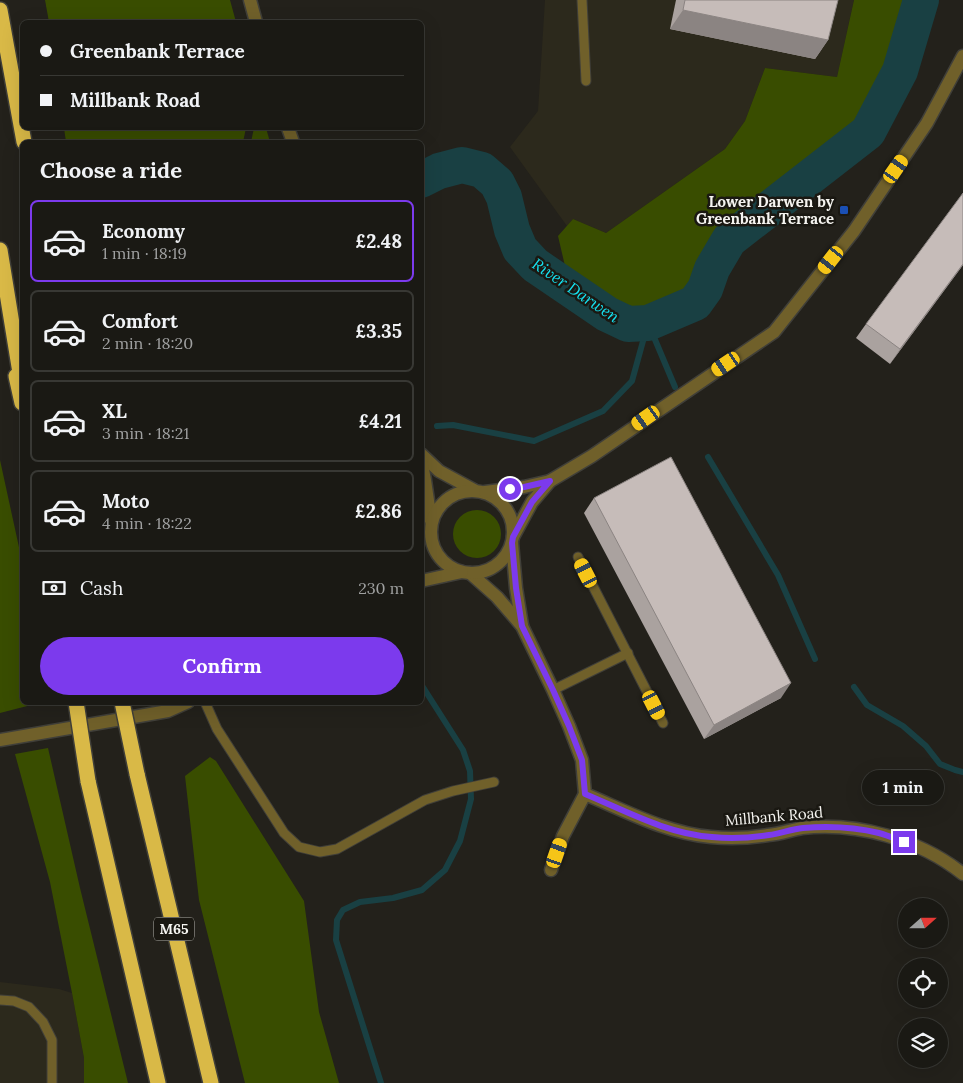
<!DOCTYPE html>
<meta charset="utf-8">
<style>
:root{--surface:#1a1914;--page:#272622;--text:#f1f3f6;--muted:#9fa0a0;--line:#383834;--accent:#7c3aed}
body{margin:0;font-family:Lora,serif;background:var(--page);color:var(--text);height:100vh;display:flex;flex-direction:column;font-size:19px;white-space:nowrap}
*{box-sizing:border-box;margin:0}
p{font-size:16px;color:var(--muted)}
.icon{flex:none;width:28px;height:28px;fill:none;stroke:currentColor;stroke-width:2;stroke-linecap:round;stroke-linejoin:round}
.map{position:relative;flex:1;overflow:hidden}
.panel{position:absolute;left:20px;top:140px;width:404px;height:565px;display:flex;flex-direction:column;background:var(--surface);border-radius:8px;box-shadow:0 5px 20px #0002,0 0 0 1px var(--line)}
.panel>*{flex:none}
.banner{position:absolute;left:20px;top:20px;width:404px;height:110px;border-radius:8px;box-shadow:0 5px 20px #0002,0 0 0 1px var(--line);display:grid;align-content:center;height:110px;padding:0 20px;background:var(--surface)}
.needle{width:32px;rotate:69deg}
.fabs{position:absolute;left:898px;top:898px;display:grid;gap:10px}
.fabs a{display:grid;place-items:center;width:50px;height:50px;border-radius:50%;background:var(--surface);box-shadow:0 5px 20px #0002,0 0 0 1px var(--line);font-size:25px}
.end{position:absolute;width:22px;height:22px;margin:-11px;border:6px solid #7c3aed;background:#fff;box-shadow:0 0 0 2px #fff}
.from{border-radius:50%}
.bubble{position:absolute;height:35px;border-radius:18px;background:var(--surface);box-shadow:0 5px 20px #0002,0 0 0 1px var(--line);font-size:16px;font-weight:800;line-height:35px;text-align:center}
.car{position:absolute;width:15px;height:30px;margin:-15px -8px;border-radius:6px;box-shadow:0 0 4px 1px #0007;background:linear-gradient(#f5c518 24%,#345 0 40%,#f5c518 0 76%,#345 0 86%,#f5c518 0)}
.banner b{display:flex;align-items:center;gap:18px;height:48px;font-size:19px}
.banner b+b{border-top:1px solid var(--line)}
.banner i{width:12px;height:12px;background:var(--text)}
ul{padding:0;list-style:none}
li{display:flex;align-items:center;gap:15px;height:82px;margin:0 10px 8px;padding:0 10px;border:2px solid var(--line);border-radius:8px}
li div{flex:1}
li b{display:block;font-size:19px}
li em{font-style:normal;font-weight:800}
li.active{border-color:var(--accent)}
li>.icon{width:45px;height:45px;stroke-width:1.5}
h2{padding:0 20px;font-size:22px;line-height:60px}
.pay{display:flex;align-items:center;gap:12px;height:55px;padding:0 20px;font-size:19px}
.pay p{margin-inline-start:auto}
.button{display:flex;gap:10px;margin-top:auto;padding:10px 20px}
.button a{flex:1;height:58px;border-radius:30px;background:var(--accent);color:#fff;font-size:20px;font-weight:800;line-height:58px;text-align:center}
.map>svg:first-child{display:block}
</style>
<div class="map">
<svg width="963" height="1083" viewBox="0 0 963 1083">
<rect width="100%" height="100%" fill="#23211b"/>
<g fill="#2c291c">
<polygon points="545,0 854,0 837,77 765,68 745,121 725,149 606,233 573,219 567,226 510,147 538,111"/>
<polygon points="0,982 59,989 72,993 84,1058 84,1083 0,1083"/>
</g>
<g fill="#394d00">
<polygon points="45,0 230,0 236,22 49,22"/>
<polygon points="854,0 915,0 894,69 871,109 865,126 729,226 710,246 682,294 675,303 663,306 635,308 619,304 565,266 558,236 573,219 606,233 725,149 745,121 765,68 837,77"/>
<polygon points="64,128 246,128 243,142 66,142"/>
<polygon points="254,128 266,128 270,142 251,142"/>
<polygon points="0,460 22,561 22,702 34,703 35,704 0,713"/>
<circle cx="477" cy="534" r="24"/>
<polygon points="48,748 80,888 128,1083 84,1083 84,1058 72,993 50,882 15,754"/>
<polygon points="210,757 216,761 304,901 319,1012 339,1083 245,1083 199,900 185,776"/>
</g>
<g fill="none" stroke-linecap="round" stroke-linejoin="round">
<g stroke="#194043" stroke-width="6">
<polyline points="648,323 675,387"/>
<polyline points="437,426 453,425 534,441 603,411 632,381 648,323"/>
<polyline points="708,457 778,575 815,659"/>
<polyline points="854,687 867,705 903,726 926,746 940,764 955,770 963,772"/>
<polyline points="381,1083 336,940 337,920 343,910 360,902 393,898 422,890 445,870 460,841 471,799 470,771 463,750 421,684"/>
</g>
<polyline stroke="#194043" stroke-width="36" points="421,180 439,171 462,165 482,170 497,183 504,197 512,230 520,249 535,265 607,314 628,324 648,323 695,303 705,289 712,269 729,240 868,132 900,71 921,0"/>
<defs>
<g id="service">
<polyline points="582,0 586,81"/>
<polyline points="578,557 663,723"/>
<polyline points="553,690 628,653"/>
<polyline points="205,702 217,729 284,833 299,847 320,852 337,849 425,800 453,791 494,782"/>
<polyline points="0,1000 14,1001 29,1007 43,1022 52,1040 52,1083"/>
</g>
<g id="minor">
<polyline points="512,543 516,588 522,625"/>
<path d="M470,573L497,597L522,626L553,690L569,726L582,760L585,794C626,811 666,833 711,837C730,839 750,838 768,835C780,834 791,830 802,828C858,822 919,839 963,874"/>
<polyline points="551,870 563,836 585,794"/>
</g>
<g id="tertiary">
<polyline points="250,0 256,22"/>
<polyline points="288,128 293,142"/>
<polyline points="421,454 439,471 474,490"/>
<polyline points="421,459 425,480 431,521"/>
<circle cx="472" cy="532" r="41"/>
<polyline points="485,492 524,487 550,481"/>
<polyline points="513,537 532,502 550,481 592,456 774,332 854,231 927,123 963,56"/>
<polyline points="421,581 462,572"/>
<polyline points="0,740 168,711 188,702"/>
</g>
<g id="motorway">
<polyline points="0,10 24,142"/>
<polyline points="0,250 22,385"/>
<polyline points="16,376 22,403"/>
<polyline points="137,774 211,1083"/>
<polyline points="88,781 158,1083"/>
</g>
</defs>
<use href="#service" stroke="#403f39" stroke-width="11"/>
<use href="#minor" stroke="#403f39" stroke-width="15"/>
<use href="#tertiary" stroke="#403f39" stroke-width="15"/>
<use href="#motorway" stroke="#403f39" stroke-width="18"/>
<use href="#service" stroke="#70602a" stroke-width="9"/>
<use href="#minor" stroke="#70602a" stroke-width="12"/>
<use href="#tertiary" stroke="#70602a" stroke-width="12"/>
<use href="#motorway" stroke="#d9b947" stroke-width="15"/>
<defs>
<g id="motorway-bridge">
<polyline points="76,702 88,781"/>
<polyline points="122,702 137,774"/>
</g>
</defs>
<use href="#motorway-bridge" stroke="#403f39" stroke-width="18" stroke-linecap="butt"/>
<use href="#motorway-bridge" stroke="#d9b947" stroke-width="15"/>
</g>
<g fill="#aaa29f">
<polygon points="676,0 838,0 828,40 815,59 670,29"/>
<polygon points="963,265 890,364 856,338 866,324"/>
<polygon points="594,498 781,698 704,739 584,513"/>
</g>
<g fill="#8b8482">
<polygon points="683,10 828,40 815,59 670,29"/>
<polygon points="963,264 963,265 890,364 900,349"/>
<polygon points="791,683 781,698 704,739 714,725"/>
</g>
<g fill="#c6bcb9" stroke="#8b8482">
<polygon points="685,0 838,0 828,40 683,10"/>
<polygon points="963,193 963,264 900,349 866,324"/>
<polygon points="671,457 791,683 714,725 594,498"/>
</g>
<g fill="none" stroke-linecap="round" stroke-linejoin="round">
<path stroke="#7c3aed" stroke-width="6" d="M510,489L524,487L550,481L532,502L513,537L512,543L516,588L522,626L553,690L569,726L582,760L585,794C626,811 667,834 712,837C730,839 750,838 769,835C780,834 791,829 803,828C828,826 854,827 879,833C887,835 896,839 904,842"/>
</g>
<rect fill="#1a4fb4" stroke="#1a1812" stroke-width="2" x="839" y="205" width="10" height="10" rx="2.5"/>
<g text-anchor="middle" dominant-baseline="central" stroke-width="5" stroke-linejoin="round" paint-order="stroke">
<rect fill="#1a1812" stroke="#b3b2ad" stroke-width="1" x="154" y="917.5" width="40" height="23" rx="4"/>
<g font-size="14" font-weight="bold" fill="#f5f4f0">
<text x="174" y="929">M65</text>
</g>
<g font-size="15" font-weight="bold" fill="#f5f4f0" stroke="#1a1812" text-anchor="end">
<text x="834" y="201">Lower Darwen by<tspan x="834" dy="17">Greenbank Terrace</tspan></text>
</g>
<g font-size="15" fill="#f5f4f0" stroke="#1a1812">
<text transform="translate(774 816) rotate(-5)">Millbank Road</text>
</g>
<g font-size="16" font-style="italic" fill="#15e0ef" stroke="#1a1812">
<text transform="translate(576 290) rotate(34)">River Darwen</text>
</g>
</g>
</svg>
<div class="fabs">
<a><svg class="needle" viewBox="-14 -14 28 28"><path d="M0-13l5 13h-10z" fill="#e53935"/><path d="M0 13l5-13h-10z" fill="#9fa0a0"/></svg></a>
<a><svg class="icon" aria-label="locate" viewBox="0 0 24 24"><circle cx="12" cy="12" r="6"/><path d="M12 2v4M12 18v4M2 12h4M18 12h4"/></svg></a>
<a><svg class="icon" aria-label="layers" viewBox="0 0 24 24"><path d="M12 4l9 5-9 5-9-5zM3 14l9 5 9-5"/></svg></a>
</div>
<i class="end from" style="left:510px;top:489px"></i>
<i class="end" style="left:904px;top:842px"></i>
<div class="bubble" style="left:862px;top:770px;width:82px">1 min</div>
<i class="car" style="left:896px;top:169px;rotate:35deg"></i>
<i class="car" style="left:831px;top:260px;rotate:218deg"></i>
<i class="car" style="left:726px;top:364px;rotate:236deg"></i>
<i class="car" style="left:646px;top:418px;rotate:235deg"></i>
<i class="car" style="left:586px;top:573px;rotate:333deg"></i>
<i class="car" style="left:654px;top:705px;rotate:153deg"></i>
<i class="car" style="left:557px;top:853px;rotate:19deg"></i>
<div class="banner">
<b><i class="from"></i>Greenbank Terrace</b>
<b><i></i>Millbank Road</b>
</div>
<section class="panel">
<h2>Choose a ride</h2>
<ul>
<li class="active"><svg class="icon" aria-label="car" viewBox="0 0 24 24"><path d="M5 17H2v-5l4-1 3-4h7l3 4 3 1v5h-3M9 17h6M6 11h13"/><circle cx="7" cy="17" r="2"/><circle cx="17" cy="17" r="2"/></svg><div><b>Economy</b><p>1 min · 18:19</p></div><em>£2.48</em></li>
<li><svg class="icon" aria-label="car" viewBox="0 0 24 24"><path d="M5 17H2v-5l4-1 3-4h7l3 4 3 1v5h-3M9 17h6M6 11h13"/><circle cx="7" cy="17" r="2"/><circle cx="17" cy="17" r="2"/></svg><div><b>Comfort</b><p>2 min · 18:20</p></div><em>£3.35</em></li>
<li><svg class="icon" aria-label="car" viewBox="0 0 24 24"><path d="M5 17H2v-5l4-1 3-4h7l3 4 3 1v5h-3M9 17h6M6 11h13"/><circle cx="7" cy="17" r="2"/><circle cx="17" cy="17" r="2"/></svg><div><b>XL</b><p>3 min · 18:21</p></div><em>£4.21</em></li>
<li><svg class="icon" aria-label="car" viewBox="0 0 24 24"><path d="M5 17H2v-5l4-1 3-4h7l3 4 3 1v5h-3M9 17h6M6 11h13"/><circle cx="7" cy="17" r="2"/><circle cx="17" cy="17" r="2"/></svg><div><b>Moto</b><p>4 min · 18:22</p></div><em>£2.86</em></li>
</ul>
<div class="pay"><svg class="icon" aria-label="cash" viewBox="0 0 24 24"><path d="M3 7h18v10H3z"/><circle cx="12" cy="12" r="2"/></svg>Cash<p>230 m</p></div>
<div class="button"><a>Confirm</a></div>
</section>
</div>
